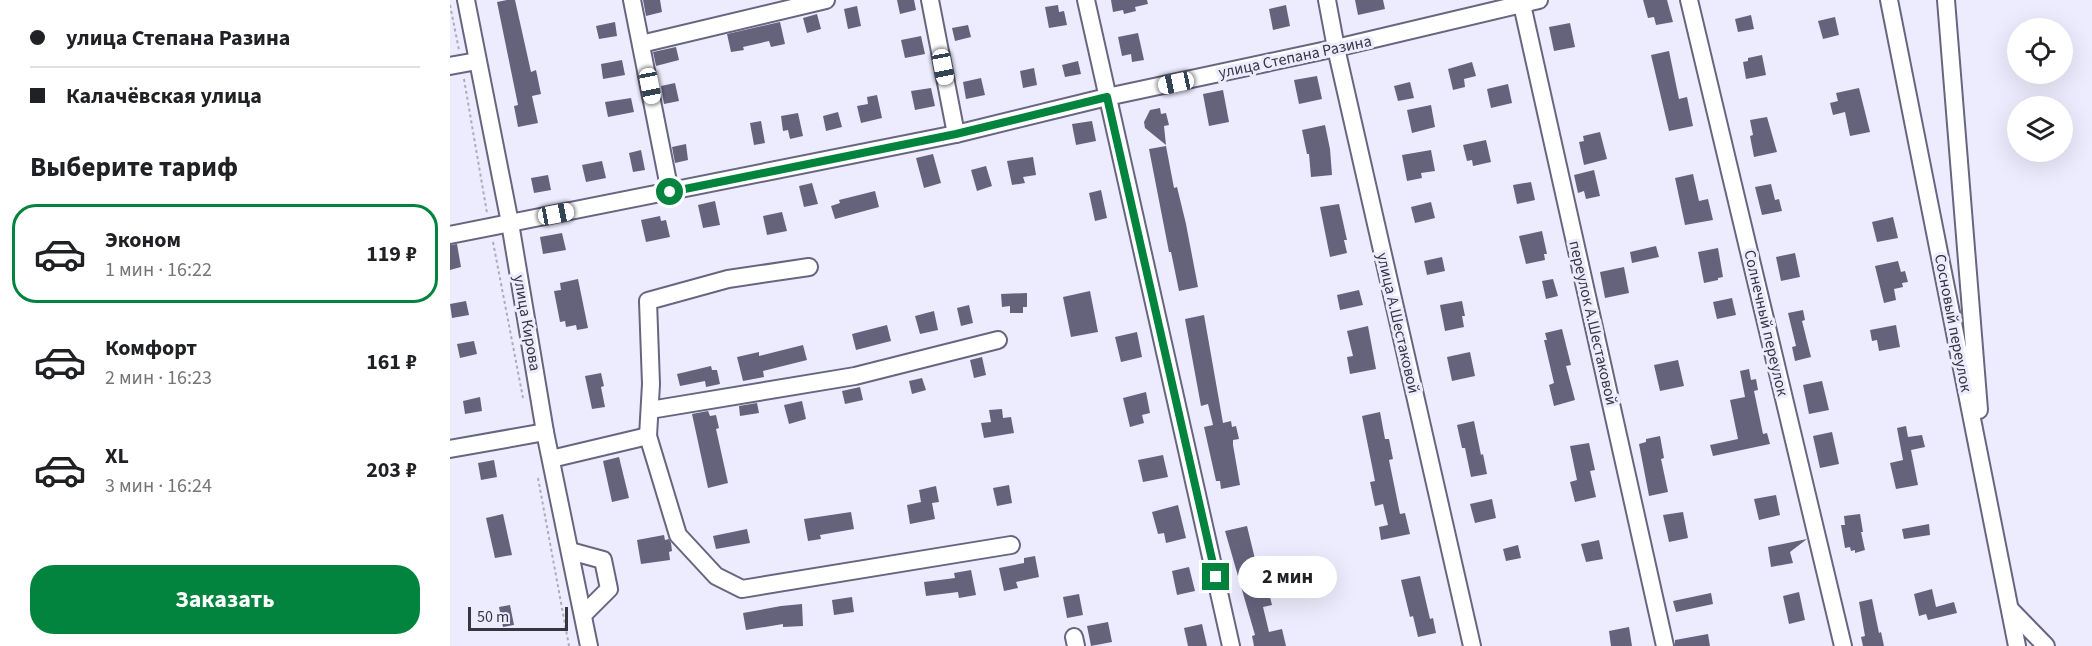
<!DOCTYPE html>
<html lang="ru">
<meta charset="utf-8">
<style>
:root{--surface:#fff;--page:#f6f6f6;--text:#202124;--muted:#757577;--line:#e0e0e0;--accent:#02833e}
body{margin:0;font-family:"Source Sans 3",sans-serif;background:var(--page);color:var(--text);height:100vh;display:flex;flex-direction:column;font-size:22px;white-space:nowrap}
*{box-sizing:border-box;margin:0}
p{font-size:20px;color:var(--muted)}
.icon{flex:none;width:33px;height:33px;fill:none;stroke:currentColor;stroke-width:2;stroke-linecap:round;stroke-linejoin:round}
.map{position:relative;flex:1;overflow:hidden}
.drawer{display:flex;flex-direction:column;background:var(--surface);width:450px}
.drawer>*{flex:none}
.top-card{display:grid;align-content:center;height:132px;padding:0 30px;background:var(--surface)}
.fabs{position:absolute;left:1557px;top:18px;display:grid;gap:12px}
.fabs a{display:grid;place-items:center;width:66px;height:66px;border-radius:50%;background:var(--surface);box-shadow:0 6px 24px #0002;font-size:30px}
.scale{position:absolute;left:18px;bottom:15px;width:100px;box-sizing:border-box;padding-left:6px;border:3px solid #363540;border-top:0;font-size:16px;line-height:21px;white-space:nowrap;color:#363540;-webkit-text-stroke:4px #edecfe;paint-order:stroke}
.end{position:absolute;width:27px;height:27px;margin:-14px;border:8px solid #02833e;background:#fff;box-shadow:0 0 0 3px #fff}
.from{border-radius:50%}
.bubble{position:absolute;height:42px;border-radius:21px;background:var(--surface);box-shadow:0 6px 24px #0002;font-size:20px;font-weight:700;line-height:42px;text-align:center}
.car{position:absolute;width:18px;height:36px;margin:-18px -9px;border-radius:8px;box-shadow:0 0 4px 2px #0007;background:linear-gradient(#fff 24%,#345 0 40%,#fff 0 76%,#345 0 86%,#fff 0)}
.top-card b{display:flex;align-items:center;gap:21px;height:57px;font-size:22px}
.top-card b+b{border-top:2px solid var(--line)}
.top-card i{width:15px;height:15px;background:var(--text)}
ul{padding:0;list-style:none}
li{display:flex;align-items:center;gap:18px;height:99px;margin:0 12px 9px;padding:0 18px;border:3px solid transparent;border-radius:24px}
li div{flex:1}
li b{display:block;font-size:22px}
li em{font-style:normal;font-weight:700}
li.on{border-color:var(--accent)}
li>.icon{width:54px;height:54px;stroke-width:1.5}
h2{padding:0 30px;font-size:27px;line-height:72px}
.cta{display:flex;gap:12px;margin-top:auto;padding:12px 30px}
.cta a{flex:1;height:69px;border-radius:24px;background:var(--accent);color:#fff;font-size:24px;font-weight:700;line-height:69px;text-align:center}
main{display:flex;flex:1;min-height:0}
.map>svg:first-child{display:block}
</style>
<main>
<section class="drawer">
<div class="top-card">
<b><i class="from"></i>улица Степана Разина</b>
<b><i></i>Калачёвская улица</b>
</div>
<h2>Выберите тариф</h2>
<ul>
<li class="on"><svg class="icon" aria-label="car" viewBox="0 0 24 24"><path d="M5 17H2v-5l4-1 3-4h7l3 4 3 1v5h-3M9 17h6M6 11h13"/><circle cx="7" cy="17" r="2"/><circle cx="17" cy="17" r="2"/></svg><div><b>Эконом</b><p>1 мин · 16:22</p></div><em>119 ₽</em></li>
<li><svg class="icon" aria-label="car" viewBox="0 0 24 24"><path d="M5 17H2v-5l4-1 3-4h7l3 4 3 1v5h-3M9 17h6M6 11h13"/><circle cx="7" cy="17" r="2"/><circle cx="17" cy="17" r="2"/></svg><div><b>Комфорт</b><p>2 мин · 16:23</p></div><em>161 ₽</em></li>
<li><svg class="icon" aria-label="car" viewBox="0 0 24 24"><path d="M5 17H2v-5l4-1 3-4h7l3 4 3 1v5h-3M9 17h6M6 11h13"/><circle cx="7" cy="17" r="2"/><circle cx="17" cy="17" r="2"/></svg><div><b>XL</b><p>3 мин · 16:24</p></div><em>203 ₽</em></li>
</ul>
<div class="cta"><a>Заказать</a></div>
</section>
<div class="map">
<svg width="1642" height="646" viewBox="0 0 1642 646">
<rect width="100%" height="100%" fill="#edecfe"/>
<g fill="#65627c">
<polygon points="57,0 65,0 81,72 86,70 91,94 82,96 88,123 68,127 64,106 68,105 47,2"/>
<polygon points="193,0 210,0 212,12 196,16"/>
<polygon points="447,0 464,0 466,10 450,14"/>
<polygon points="661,0 697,0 698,4 685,7 686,11 674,14 673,10 663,12"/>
<polygon points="905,0 933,0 935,9 908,15"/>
<polygon points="1193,0 1217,0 1223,22 1206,25 1204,17 1198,18"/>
<polygon points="608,5 609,12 614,11 617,25 599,28 595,7"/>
<polygon points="836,5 840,26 823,30 819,9"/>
<polygon points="407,6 411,26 398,29 394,9"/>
<polygon points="367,14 371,29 357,33 353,18"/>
<polygon points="1301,15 1304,29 1288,32 1285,19"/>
<polygon points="1385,17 1389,35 1373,39 1368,21"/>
<polygon points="165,22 167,36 149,39 146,26"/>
<polygon points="330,22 335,44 321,47 319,41 293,47 294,50 281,52 277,34"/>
<polygon points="1120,23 1125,47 1104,51 1099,27"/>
<polygon points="518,25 521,37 505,41 502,28"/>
<polygon points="688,33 694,60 682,62 681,54 672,56 668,37"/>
<polygon points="471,36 475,54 455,58 451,40"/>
<polygon points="226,47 229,60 206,66 203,52"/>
<polygon points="1219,51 1229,99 1237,97 1243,126 1219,131 1201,55"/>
<polygon points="1312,55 1316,75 1296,79 1293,62 1298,61 1298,58"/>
<polygon points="172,60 175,75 153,79 151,64"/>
<polygon points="628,61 631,74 615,77 612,65"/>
<polygon points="1022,62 1026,76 1014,79 1015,87 1003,90 998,69"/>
<polygon points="584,68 587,85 573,88 570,71"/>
<polygon points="867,76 872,99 849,104 844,80"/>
<polygon points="531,78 535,95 516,99 513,82"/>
<polygon points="960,82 964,98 948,101 944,86"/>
<polygon points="225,83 229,101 214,104 211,86"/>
<polygon points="1058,84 1062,103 1041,108 1037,89"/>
<polygon points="481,88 485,106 465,110 461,91"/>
<polygon points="1409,88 1420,132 1400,136 1395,112 1383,115 1380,103 1388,101 1386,93"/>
<polygon points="773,90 779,122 759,126 753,94"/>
<polygon points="427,95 432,118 411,123 407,106 418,104 417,97"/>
<polygon points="181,98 184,112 158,117 155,102"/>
<polygon points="981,105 985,127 962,133 957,110"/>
<polygon points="710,108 711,114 716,113 719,125 714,126 716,145 695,128 694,122 700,110"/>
<polygon points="388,112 392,127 376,131 373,116"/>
<polygon points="348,113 353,136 340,139 338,130 333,131 331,116"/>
<polygon points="1317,117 1327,152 1304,157 1300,136 1303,135 1300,120"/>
<polygon points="311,121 315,143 304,145 300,123"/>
<polygon points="642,121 646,141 626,145 622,124"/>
<polygon points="875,125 880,149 882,175 861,177 859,154 857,154 852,130"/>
<polygon points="1150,132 1157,159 1134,165 1129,142 1134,141 1133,136"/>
<polygon points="1036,140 1041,162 1023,166 1022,160 1017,161 1013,145"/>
<polygon points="236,144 238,160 225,163 222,147"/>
<polygon points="716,146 724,188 727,187 736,224 748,287 729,291 721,252 719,252 699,149"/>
<polygon points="191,150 195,170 183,172 179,153"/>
<polygon points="981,150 985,171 971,173 972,178 957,181 952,155"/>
<polygon points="483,154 491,183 474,188 466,158"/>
<polygon points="583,157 586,175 573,177 575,183 562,185 557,161"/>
<polygon points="152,161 156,178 136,182 132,165"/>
<polygon points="536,166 542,186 527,191 521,170"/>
<polygon points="1144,170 1150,196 1136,199 1134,191 1128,193 1124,175"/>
<polygon points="1243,174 1249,201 1258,199 1263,220 1235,225 1225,178"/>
<polygon points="98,175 101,190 84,193 81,178"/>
<polygon points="1081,182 1085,200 1067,204 1063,185"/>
<polygon points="362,183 368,204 354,207 349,186"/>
<polygon points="1321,184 1325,200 1329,199 1332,211 1312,215 1305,187"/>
<polygon points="651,190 657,218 645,221 639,193"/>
<polygon points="425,191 429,207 385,219 381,206 390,203 389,200"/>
<polygon points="265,201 270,225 253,228 248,205"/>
<polygon points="981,202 985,218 965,223 961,207"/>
<polygon points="889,204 897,240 894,240 897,253 880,257 870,207"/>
<polygon points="332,212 337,231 317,235 313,216"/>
<polygon points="210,216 211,221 216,220 220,237 196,242 191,220"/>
<polygon points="1443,217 1448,238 1427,242 1422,222"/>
<polygon points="1092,231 1097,254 1094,254 1095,260 1076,264 1069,236"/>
<polygon points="112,233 116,250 93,254 90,237"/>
<polygon points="7,244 11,267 0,270 0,245"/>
<polygon points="1206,246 1209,257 1182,263 1180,252"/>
<polygon points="1268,248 1273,277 1268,278 1268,280 1254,283 1248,252"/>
<polygon points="1345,253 1350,277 1331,281 1326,257"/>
<polygon points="992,257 995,271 977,275 974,261"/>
<polygon points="1448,261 1451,272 1455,271 1458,282 1452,283 1453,287 1444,289 1446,300 1434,303 1425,266"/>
<polygon points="1174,267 1179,293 1155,298 1150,272"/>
<polygon points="128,279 138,328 127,330 126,325 116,327 115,321 110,322 104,291 111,290 110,283"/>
<polygon points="1103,279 1108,296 1096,299 1092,281"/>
<polygon points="909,290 913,305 890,310 887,295"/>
<polygon points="640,291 648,332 621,337 613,297"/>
<polygon points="577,293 577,307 573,307 573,313 560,313 560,306 552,307 551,294"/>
<polygon points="1282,298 1286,315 1267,319 1263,302"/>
<polygon points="16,301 19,315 2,318 0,304"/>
<polygon points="1012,301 1015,316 1012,316 1014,327 995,331 990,305"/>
<polygon points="519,305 523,323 511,326 507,308"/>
<polygon points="1353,310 1355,320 1352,321 1361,357 1345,361 1342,347 1346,346 1338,313"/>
<polygon points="484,311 488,330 470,334 465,316"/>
<polygon points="754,315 773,423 781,421 782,427 786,426 789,439 783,440 783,445 790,485 771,489 770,481 766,481 754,427 763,425 758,404 751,406 735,319"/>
<polygon points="437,325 441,341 406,350 402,334"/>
<polygon points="1446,325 1450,347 1429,351 1427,340 1422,341 1420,330"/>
<polygon points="918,326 926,369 900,374 897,357 903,356 897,331"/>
<polygon points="1112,329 1121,365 1116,366 1125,400 1104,406 1099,385 1104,383 1094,340 1097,340 1095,333"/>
<polygon points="687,332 692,357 671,362 665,337"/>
<polygon points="24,341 27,354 10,358 7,344"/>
<polygon points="353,345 357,360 313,371 314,377 293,381 287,357 309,352 309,356"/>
<polygon points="1020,352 1025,376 1002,381 997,357"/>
<polygon points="532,357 536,375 524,378 520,360"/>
<polygon points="1228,360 1234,386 1210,391 1204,365"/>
<polygon points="261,366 262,370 267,370 270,384 256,387 255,381 230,386 227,374"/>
<polygon points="1299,369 1301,380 1306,379 1308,390 1304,391 1313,434 1317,433 1320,444 1263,456 1260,445 1288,439 1280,400 1295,397 1290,371"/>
<polygon points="151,373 154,386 151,387 155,407 142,409 135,376"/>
<polygon points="472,378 476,390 462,394 459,381"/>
<polygon points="1372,381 1379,410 1359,414 1353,385"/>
<polygon points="410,387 413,400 395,404 392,391"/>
<polygon points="696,392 700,413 692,415 694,423 680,427 673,398"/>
<polygon points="30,397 32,411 15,414 13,401"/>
<polygon points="352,401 356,419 339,424 334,405"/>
<polygon points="307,403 309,413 290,416 289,406"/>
<polygon points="552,409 553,418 561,417 564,433 534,438 531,423 541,422 539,410"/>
<polygon points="258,411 260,416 266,415 269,428 266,429 278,483 258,488 242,414"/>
<polygon points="930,412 935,439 939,439 943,459 939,460 950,514 955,513 960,534 931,540 929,527 938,525 933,504 925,506 920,482 925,481 912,416"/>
<polygon points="1024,421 1031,455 1033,454 1037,474 1021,477 1015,448 1012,448 1007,425"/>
<polygon points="1456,426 1458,437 1472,435 1475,447 1461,450 1468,485 1446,489 1440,463 1453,460 1447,428"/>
<polygon points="1382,432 1389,464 1370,468 1363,436"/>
<polygon points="1210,436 1214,458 1211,459 1218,492 1199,496 1189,444 1196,442 1196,439"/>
<polygon points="1139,443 1145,470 1140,471 1146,497 1125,502 1120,482 1127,480 1120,446"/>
<polygon points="713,455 718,477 693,482 688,460"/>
<polygon points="169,457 179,498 162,502 153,461"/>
<polygon points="44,460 47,477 31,480 28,463"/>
<polygon points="559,485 562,503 547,506 543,488"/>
<polygon points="486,486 489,502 482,503 485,519 460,524 457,505 471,502 469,490"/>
<polygon points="1326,495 1330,515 1309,520 1304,499"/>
<polygon points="1042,499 1046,518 1025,523 1020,504"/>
<polygon points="728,505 736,538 716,543 714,533 708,534 702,512"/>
<polygon points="401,512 404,529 370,535 371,539 358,541 354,519"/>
<polygon points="1233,512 1238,538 1219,542 1213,515"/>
<polygon points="53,514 62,555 45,558 36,518"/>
<polygon points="1410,514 1413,532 1411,532 1415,550 1405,553 1405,550 1401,551 1400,547 1395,548 1391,525 1395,525 1394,516"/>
<polygon points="1479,524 1480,535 1454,539 1452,529"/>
<polygon points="797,526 805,559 810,557 822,605 813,607 819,632 832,629 836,646 804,646 802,636 805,635 775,531"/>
<polygon points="297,529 300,543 266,549 263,536"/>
<polygon points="214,535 215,540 219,539 221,543 222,551 219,552 220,560 191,564 187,540"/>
<polygon points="1357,539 1340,552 1343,563 1321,567 1318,547"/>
<polygon points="1149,540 1153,559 1136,562 1131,544"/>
<polygon points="1068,545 1071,558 1056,561 1053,549"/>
<polygon points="585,556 589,577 566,582 568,588 554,591 549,568 574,563 574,558"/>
<polygon points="739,567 745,591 727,595 722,571"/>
<polygon points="521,570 526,595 509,598 508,592 476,596 474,582 505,578 504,573"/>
<polygon points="970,576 980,619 983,618 986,633 968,637 963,616 960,617 951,580"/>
<polygon points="1482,589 1486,607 1504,602 1507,613 1478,620 1476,614 1469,616 1464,594"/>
<polygon points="1349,592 1355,620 1339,624 1333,596"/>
<polygon points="1261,593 1263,604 1226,612 1223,601"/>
<polygon points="629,594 633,615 617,618 613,597"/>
<polygon points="402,597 404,612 384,615 382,600"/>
<polygon points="1422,599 1429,633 1431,632 1434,646 1413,646 1411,637 1415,636 1409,602"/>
<polygon points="352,604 353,626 333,627 333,624 296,630 293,613 331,606"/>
<polygon points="60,605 64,625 53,627 49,607"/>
<polygon points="658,622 662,642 641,646 637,626"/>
<polygon points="752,624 757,646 738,646 734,628"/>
<polygon points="1179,627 1182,646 1161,646 1159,631"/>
<polygon points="1258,634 1260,646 1225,646 1225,640"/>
</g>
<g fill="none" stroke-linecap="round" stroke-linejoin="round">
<defs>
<g id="minor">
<polyline points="16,0 60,223 95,432 139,646"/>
<polyline points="182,0 220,192"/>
<polyline points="480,0 506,134"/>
<polyline points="636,0 781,646"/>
<polyline points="877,0 886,48 1022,646"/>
<polyline points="1071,0 1215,646"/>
<polyline points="1239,0 1393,646"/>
<polyline points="1439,0 1567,646"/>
<polyline points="1496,0 1529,410"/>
<polyline points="191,44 376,0"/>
<polyline points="0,66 27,61"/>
<polyline points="0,235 506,134 657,97 886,48 1089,0"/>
<polyline points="200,410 405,376 548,340"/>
<polyline points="198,436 201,384 198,301 278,279 359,267"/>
<polyline points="0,449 95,432"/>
<polyline points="101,459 198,436 228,535 266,576 292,589 561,545"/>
<polyline points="120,551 153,560 159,589 133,615"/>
<polyline points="1560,609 1596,646"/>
<polyline points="624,637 626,646"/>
</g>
</defs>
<use href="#minor" stroke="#68657f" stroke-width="20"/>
<g stroke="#acabba" stroke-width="2" stroke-dasharray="3 3" stroke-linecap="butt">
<polyline points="0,5 9,50"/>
<polyline points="14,79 37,213"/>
<polyline points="43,242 73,398"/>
<polyline points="88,478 119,646"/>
</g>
<use href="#minor" stroke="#fff" stroke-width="16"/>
</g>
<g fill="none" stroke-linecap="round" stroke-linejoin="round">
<polyline stroke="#02833e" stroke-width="8" points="220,192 506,134 657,97 766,577"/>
</g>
<g text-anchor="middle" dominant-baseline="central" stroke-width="6" stroke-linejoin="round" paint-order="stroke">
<g font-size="16" fill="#363540" stroke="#edecfe">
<text transform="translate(845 57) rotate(-12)">улица Степана Разина</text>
<text transform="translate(77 323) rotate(80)">улица Кирова</text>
<text transform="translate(948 323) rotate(77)">улица А.Шестаковой</text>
<text transform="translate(1143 323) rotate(77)">переулок А.Шестаковой</text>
<text transform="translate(1316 323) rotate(77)">Солнечный переулок</text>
<text transform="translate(1503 323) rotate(79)">Сосновый переулок</text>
</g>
</g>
</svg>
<div class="fabs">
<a><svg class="icon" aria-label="locate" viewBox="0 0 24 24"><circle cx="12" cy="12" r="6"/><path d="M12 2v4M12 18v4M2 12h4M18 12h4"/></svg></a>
<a><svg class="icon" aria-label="layers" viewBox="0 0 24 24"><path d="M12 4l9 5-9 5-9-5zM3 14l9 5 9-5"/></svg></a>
</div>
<div class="scale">50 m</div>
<i class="end from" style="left:220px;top:192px"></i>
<i class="end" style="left:766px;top:577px"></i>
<div class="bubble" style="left:788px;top:556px;width:99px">2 мин</div>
<i class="car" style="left:493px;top:67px;rotate:169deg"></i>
<i class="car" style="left:726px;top:83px;rotate:258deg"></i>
<i class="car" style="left:200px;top:86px;rotate:169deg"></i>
<i class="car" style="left:106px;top:214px;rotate:79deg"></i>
</div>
</main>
